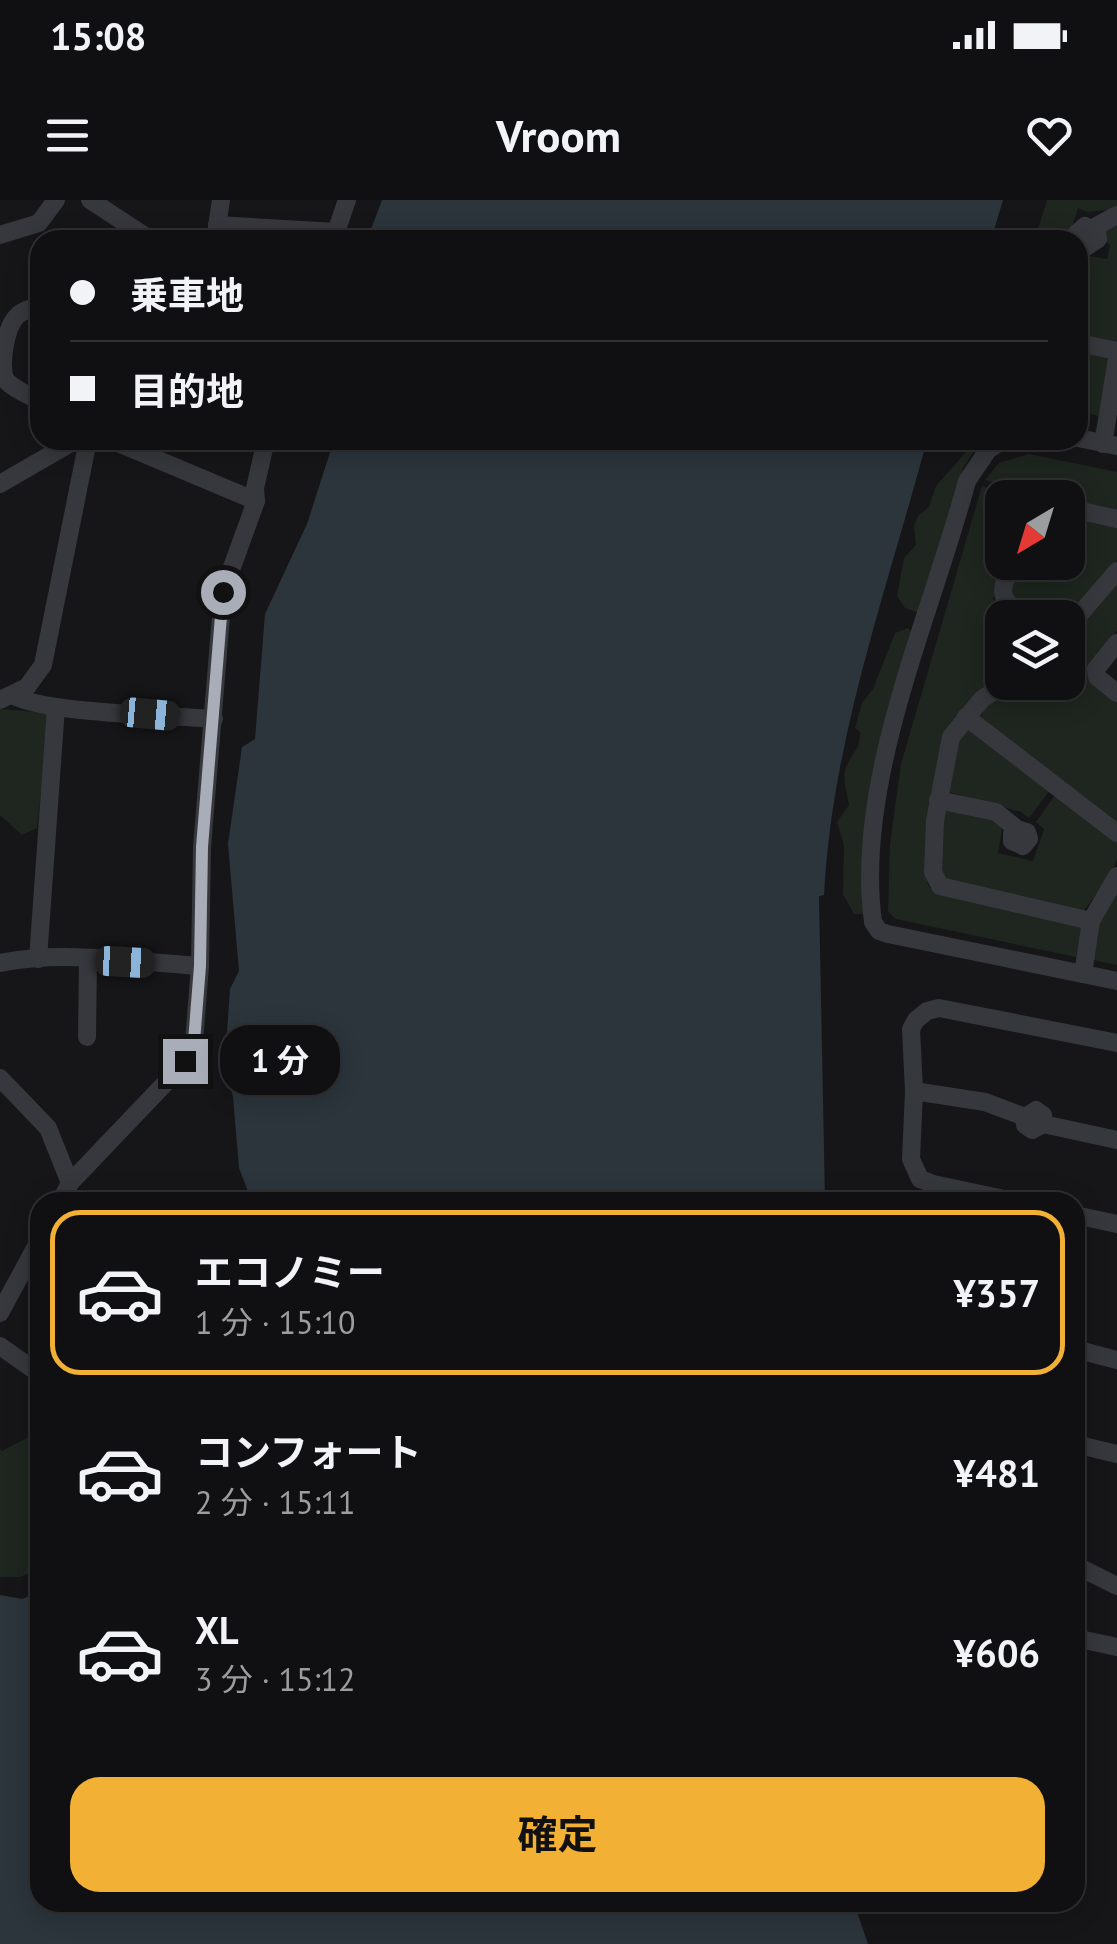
<!DOCTYPE html>
<html lang="ja">
<meta charset="utf-8">
<style>
:root{--surface:#101012;--page:#19191b;--text:#f1f3f6;--muted:#9c9d9f;--line:#303032;--accent:#f2b134}
body{margin:0;font-family:"PT Sans","Noto Sans JP",sans-serif;background:var(--page);color:var(--text);height:100vh;display:flex;flex-direction:column;font-size:38px;white-space:nowrap}
*{box-sizing:border-box;margin:0}
p{font-size:32px;color:var(--muted)}
.icon{flex:none;width:55px;height:55px;fill:none;stroke:currentColor;stroke-width:2;stroke-linecap:round;stroke-linejoin:round}
.map{position:relative;flex:1;overflow:hidden}
.side{position:absolute;left:30px;top:992px;width:1055px;height:720px;display:flex;flex-direction:column;background:var(--surface);border-radius:30px;box-shadow:0 5px 25px #0003,0 0 0 2px var(--line)}
.side>*{flex:none}
.guide{position:absolute;left:30px;top:30px;width:1058px;height:220px;border-radius:30px;box-shadow:0 5px 25px #0003,0 0 0 2px var(--line);display:grid;align-content:center;height:220px;padding:0 40px;background:var(--surface)}
.needle{width:65px;rotate:218deg}
.buttons{position:absolute;left:985px;top:280px;display:grid;gap:20px}
.buttons a{display:grid;place-items:center;width:100px;height:100px;border-radius:20px;background:var(--surface);box-shadow:0 5px 25px #0003,0 0 0 2px var(--line);font-size:50px}
.end{position:absolute;width:45px;height:45px;margin:-22px;border:12px solid #a8adb8;background:#111;box-shadow:0 0 0 5px #111}
.from{border-radius:50%}
.bubble{position:absolute;height:70px;border-radius:30px;background:var(--surface);box-shadow:0 5px 25px #0003,0 0 0 2px var(--line);font-size:32px;font-weight:700;line-height:70px;text-align:center}
.car{position:absolute;width:30px;height:60px;margin:-30px -15px;border-radius:12px;box-shadow:0 0 8px 2px #0007;background:linear-gradient(#222 24%,#8ab4d8 0 40%,#222 0 76%,#8ab4d8 0 86%,#222 0)}
.guide b{display:flex;align-items:center;gap:35px;height:95px;font-size:38px}
.guide b+b{border-top:2px solid var(--line)}
.guide i{width:25px;height:25px;background:var(--text)}
ul{padding:18px 0 0;list-style:none}
li{display:flex;align-items:center;gap:30px;height:165px;margin:0 20px 15px;padding:0 20px;border:5px solid transparent;border-radius:30px}
li div{flex:1}
li b{display:block;font-size:38px}
li em{font-style:normal;font-weight:700}
li.selected{border-color:var(--accent)}
li>.icon{width:90px;height:90px;stroke-width:1.5}
.action{display:flex;gap:20px;margin-top:auto;padding:20px 40px}
.action a{flex:1;height:115px;border-radius:30px;background:var(--accent);color:#111;font-size:40px;font-weight:700;line-height:115px;text-align:center}
.status{display:flex;justify-content:space-between;align-items:center;height:70px;padding:0 50px;background:var(--surface);direction:ltr}
.status svg{height:28px;fill:currentColor}
header{display:flex;justify-content:space-between;align-items:center;height:130px;padding:0 40px;background:var(--surface);font-size:45px;font-weight:700}
.map>svg:first-child{display:block}
</style>
<div class="status"><b>15:08</b><svg viewBox="0 0 49 12"><path d="M0 12V9h3v3zM5 12V6h3v6zM10 12V3h3v9zM15 12V0h3v12zM26 1h20v11H26zM47 4h2v5h-2z"/></svg></div>
<header><svg class="icon" aria-label="menu" viewBox="0 0 24 24"><path d="M4 6h16M4 12h16M4 18h16"/></svg>Vroom<svg class="icon" aria-label="heart" viewBox="0 0 24 24"><path d="M12 20l-8-8c-3-5 5-10 8-4 3-6 11-1 8 4z"/></svg></header>
<div class="map">
<svg width="1117" height="1744" viewBox="0 0 1117 1744">
<rect width="100%" height="100%" fill="#161618"/>
<g fill="#1e261f">
<polygon points="1047,0 1117,0 1117,9 1087,12 1078,8 1068,40 1037,33"/>
<polygon points="1117,23 1117,143 1078,136 1078,61 1088,56 1107,59 1110,45 1103,39 1104,29"/>
<polygon points="1078,149 1108,157 1112,162 1099,216 1078,212"/>
<polygon points="972,240 981,240 963,268 919,413 905,408 897,396 904,358 916,345 914,326 918,316 929,307 936,286 967,251"/>
<polygon points="1029,254 1117,272 1117,312 1068,302 1068,298 1048,297 985,280 999,263"/>
<polygon points="982,286 1021,297 1002,298 1002,362 1006,363 993,399 1013,417 1002,418 1002,478 943,542 930,604 926,677 929,687 936,692 1080,724 1084,734 1080,758 896,719 888,712 890,644 901,564"/>
<polygon points="1068,316 1117,326 1117,360 1067,417 1035,417 1007,397 1020,363 1068,362"/>
<path d="M1117,382V431L1092,461L1117,501V625L981,521C981,505 1004,489 1019,483C1031,478 1054,483 1068,482V438Z"/>
<path d="M908,428L913,433L864,710L862,714H854L843,694L844,645L837,622L849,605C847,590 840,578 848,563C854,550 861,548 860,532L855,528L862,503L873,489L895,433Z"/>
<polygon points="0,509 50,513 37,628 22,635 0,615"/>
<path d="M971,529L1050,590L1029,618L1021,612L949,592C952,571 950,538 971,529Z"/>
<path d="M1055,595L1117,641C1117,647 1117,653 1117,659C1115,668 1090,705 1083,711L946,681L940,674L942,613L948,607L1003,623L998,653L1033,661L1044,629L1036,622Z"/>
<polygon points="1117,687 1117,765 1093,760 1101,714"/>
<polygon points="40,1231 40,1369 20,1377 0,1377 0,1249 2,1251"/>
</g>
<g fill="#2c353c">
<polygon points="382,0 1003,0 991,40 367,40"/>
<path d="M334,240H927C887,390 832,539 824,695L819,696L825,1002H252L239,968L233,897L225,862L230,789L239,771L228,644L242,547L255,539L265,414L307,324Z"/>
<polygon points="40,1392 40,1702 854,1703 868,1744 0,1744 0,1395 22,1399"/>
</g>
<g fill="none" stroke-linecap="round" stroke-linejoin="round">
<g stroke="#37383d" stroke-width="18">
<polyline points="90,0 151,40"/>
<polyline points="217,25 336,32 347,0"/>
<polyline points="1093,28 1117,15"/>
<polyline points="0,35 39,23 56,0"/>
<polyline points="215,40 221,0"/>
<polyline points="1077,40 1077,33 1085,26 1097,32 1098,39 1086,47 1078,41"/>
<path d="M40,106C32,108 23,110 17,116C5,128 0,164 5,179C12,189 30,195 40,202"/>
<polyline points="1078,143 1117,151"/>
<polyline points="1078,238 1117,246"/>
<path d="M1003,240L988,250L967,281C931,416 854,582 873,722L879,731L888,734L1117,781"/>
<polyline points="1103,244 1117,159"/>
<polyline points="0,284 76,240"/>
<polyline points="256,301 255,288 266,240"/>
<polyline points="1068,308 1117,319"/>
<path d="M1013,362C999,394 997,396 1025,418"/>
<polyline points="1068,428 1117,371"/>
<polyline points="1117,443 1096,469 1097,477 1117,493"/>
<polyline points="1008,482 982,499 951,537 935,621 933,672 940,686 1091,721"/>
<path d="M12,495C46,514 169,515 214,519"/>
<polyline points="0,500 27,487 43,465 88,240"/>
<polyline points="966,517 1117,633"/>
<polyline points="938,600 996,612 1017,629 1027,632 1029,639 1023,646 1012,641 1012,634 1017,629"/>
<polyline points="38,759 56,507"/>
<path d="M0,763C64,750 135,762 200,766"/>
<polyline points="1083,774 1091,721 1117,676"/>
<polyline points="87,837 88,759"/>
<polyline points="0,878 48,928 70,983"/>
<polyline points="914,891 985,902 1025,917 1036,910 1043,915 1043,924 1032,930 1025,925 1025,917"/>
<polyline points="1043,924 1117,940"/>
<polyline points="60,1002 70,983 193,854 200,766 202,647 223,392 256,301 111,240"/>
<polyline points="1018,1002 933,984 920,979 911,959 914,891 911,829 916,820 927,811 939,808 1117,843"/>
<polyline points="1075,1015 1117,1024"/>
<polyline points="0,1113 40,1039"/>
<polyline points="0,1146 37,1172 40,1178"/>
<polyline points="1075,1149 1117,1160"/>
<polyline points="1075,1244 1117,1254"/>
<polyline points="1075,1365 1117,1386"/>
<polyline points="1075,1438 1117,1447"/>
</g>
</g>
<g fill="none" stroke-linecap="round" stroke-linejoin="round">
<polyline stroke="#a8adb8" stroke-width="12" points="185,861 193,854 200,766 202,647 223,392"/>
</g>
</svg>
<div class="buttons">
<a><svg class="needle" viewBox="-14 -14 28 28"><path d="M0-13l5 13h-10z" fill="#e53935"/><path d="M0 13l5-13h-10z" fill="#9c9d9f"/></svg></a>
<a><svg class="icon" aria-label="layers" viewBox="0 0 24 24"><path d="M12 4l9 5-9 5-9-5zM3 14l9 5 9-5"/></svg></a>
</div>
<i class="end from" style="left:223px;top:392px"></i>
<i class="end" style="left:185px;top:861px"></i>
<div class="bubble" style="left:220px;top:825px;width:120px">1 分</div>
<i class="car" style="left:150px;top:514px;rotate:95deg"></i>
<i class="car" style="left:125px;top:762px;rotate:93deg"></i>
<div class="guide">
<b><i class="from"></i>乗車地</b>
<b><i></i>目的地</b>
</div>
<section class="side">
<ul>
<li class="selected"><svg class="icon" aria-label="car" viewBox="0 0 24 24"><path d="M5 17H2v-5l4-1 3-4h7l3 4 3 1v5h-3M9 17h6M6 11h13"/><circle cx="7" cy="17" r="2"/><circle cx="17" cy="17" r="2"/></svg><div><b>エコノミー</b><p>1 分 · 15:10</p></div><em>¥357</em></li>
<li><svg class="icon" aria-label="car" viewBox="0 0 24 24"><path d="M5 17H2v-5l4-1 3-4h7l3 4 3 1v5h-3M9 17h6M6 11h13"/><circle cx="7" cy="17" r="2"/><circle cx="17" cy="17" r="2"/></svg><div><b>コンフォート</b><p>2 分 · 15:11</p></div><em>¥481</em></li>
<li><svg class="icon" aria-label="car" viewBox="0 0 24 24"><path d="M5 17H2v-5l4-1 3-4h7l3 4 3 1v5h-3M9 17h6M6 11h13"/><circle cx="7" cy="17" r="2"/><circle cx="17" cy="17" r="2"/></svg><div><b>XL</b><p>3 分 · 15:12</p></div><em>¥606</em></li>
</ul>
<div class="action"><a>確定</a></div>
</section>
</div>
